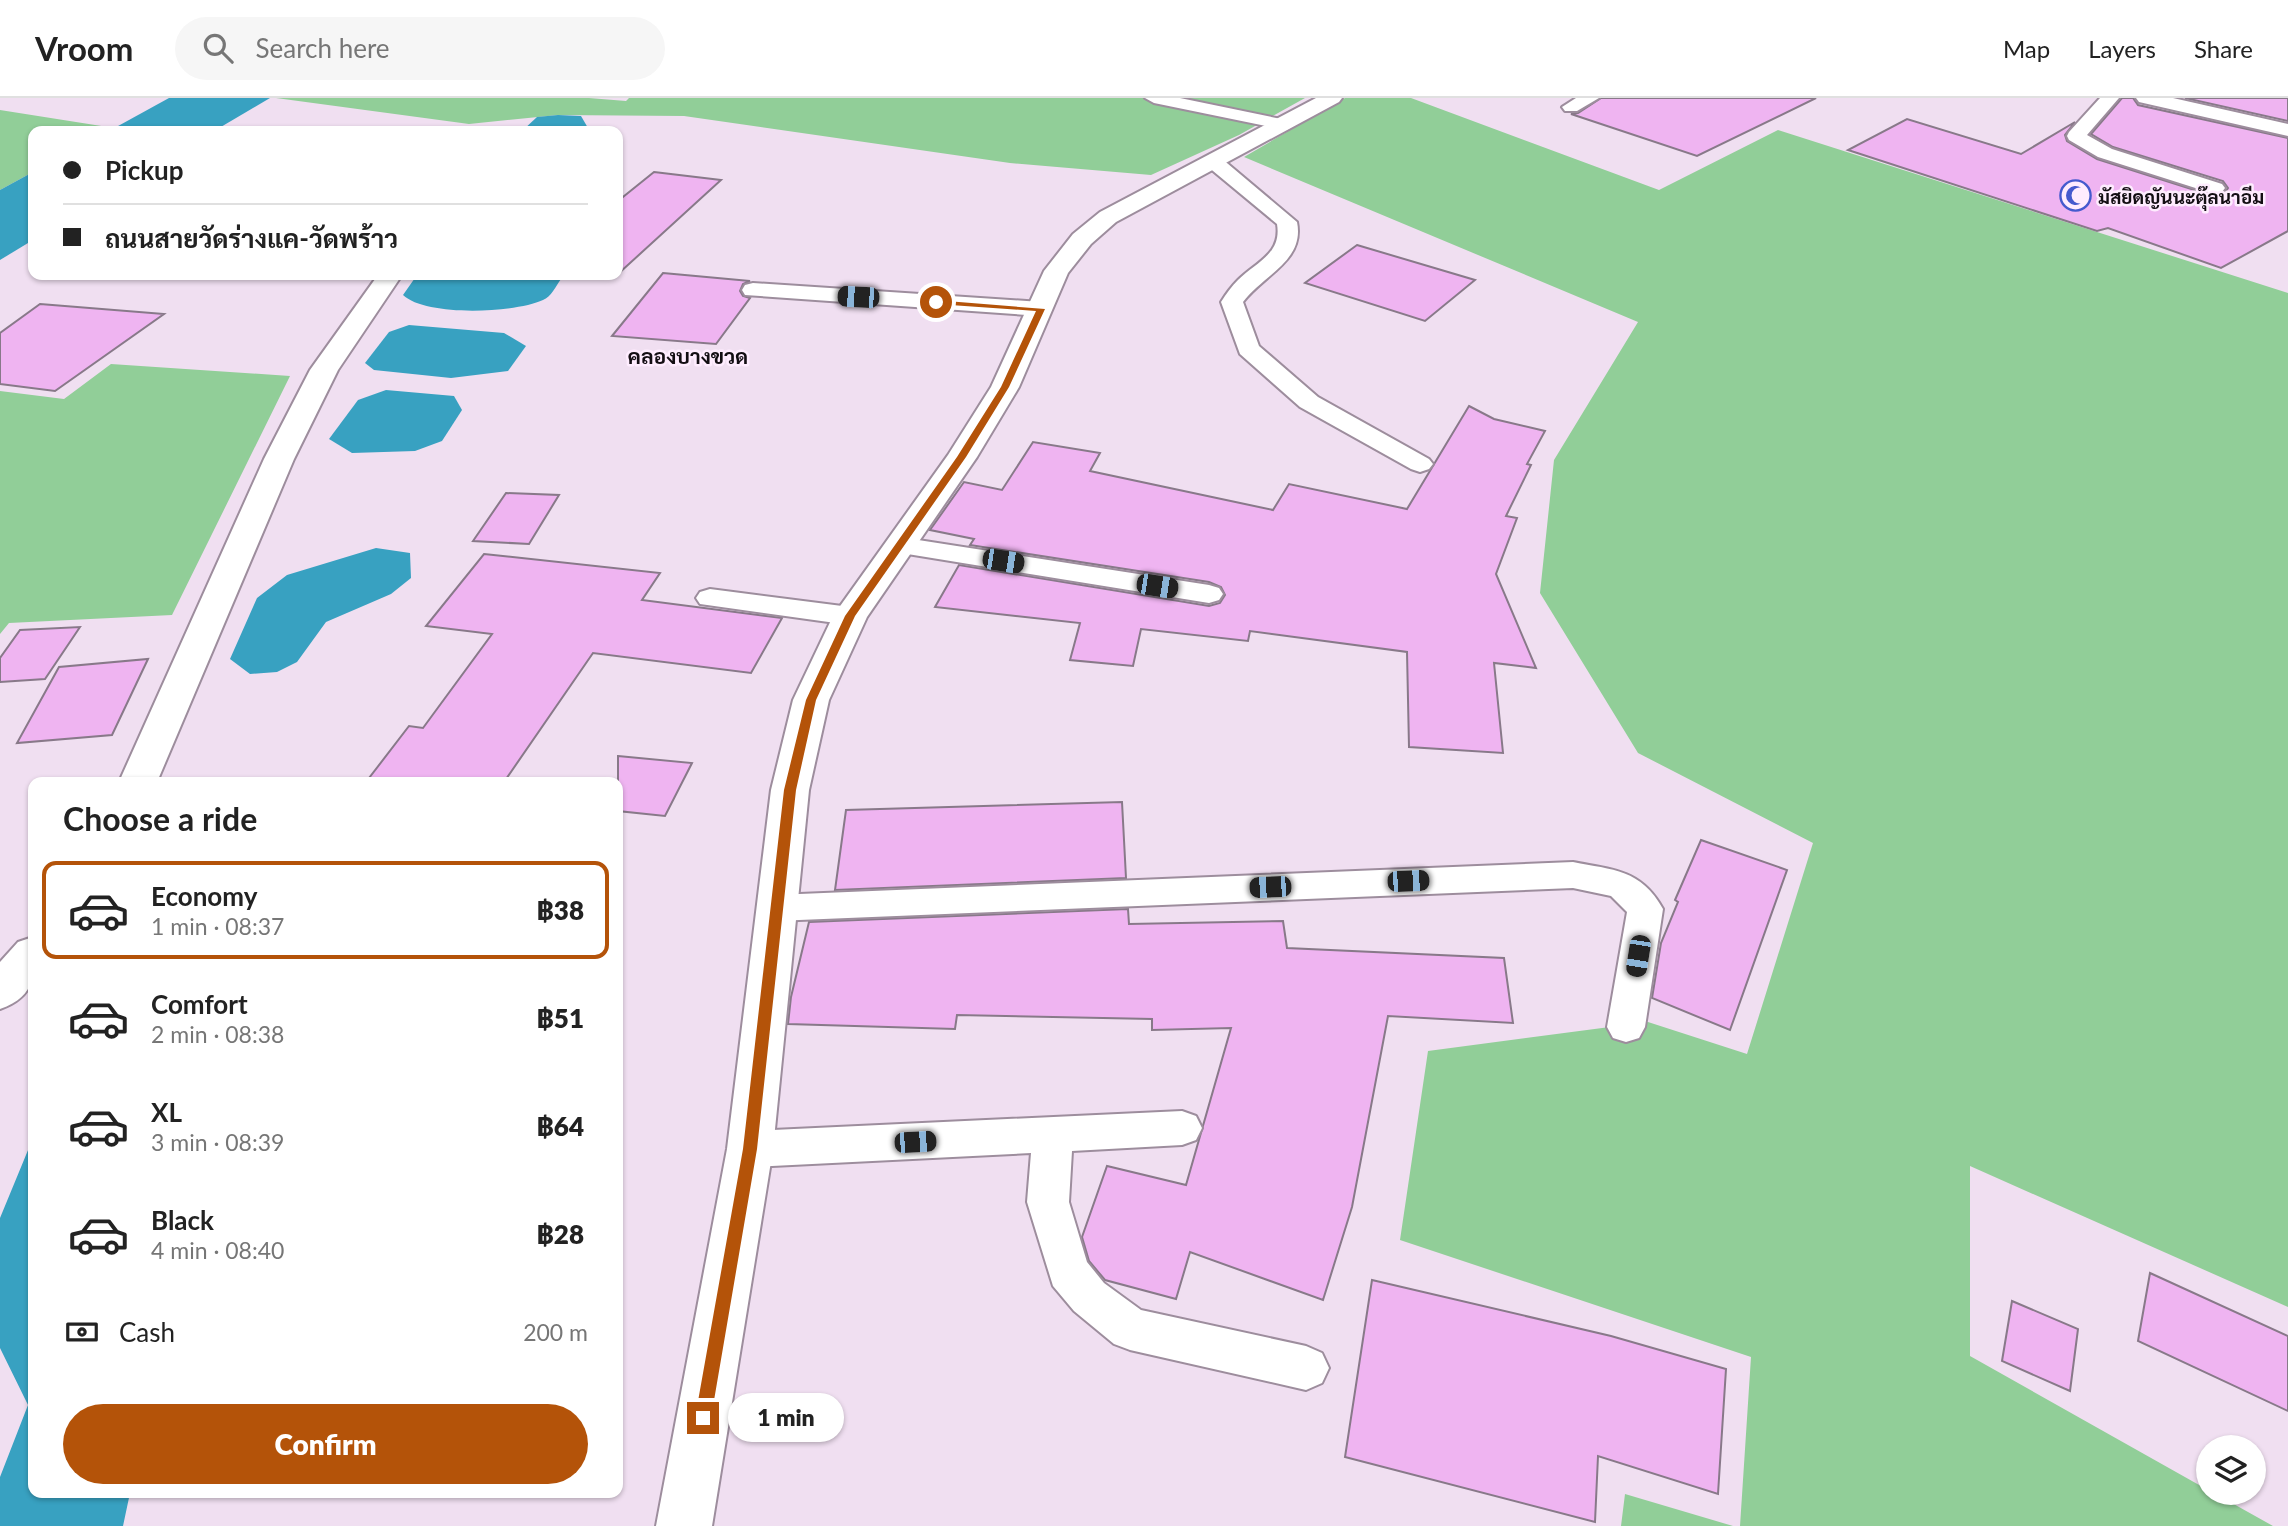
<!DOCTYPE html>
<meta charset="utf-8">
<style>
:root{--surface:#fff;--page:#f6f6f6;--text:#222;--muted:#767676;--line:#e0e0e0;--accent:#b45309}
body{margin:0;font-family:Lato,Sarabun,sans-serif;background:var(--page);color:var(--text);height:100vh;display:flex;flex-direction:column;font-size:26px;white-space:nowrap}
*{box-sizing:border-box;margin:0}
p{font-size:23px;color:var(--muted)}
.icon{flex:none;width:38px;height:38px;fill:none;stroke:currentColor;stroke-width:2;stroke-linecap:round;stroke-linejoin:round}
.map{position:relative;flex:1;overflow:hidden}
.sheet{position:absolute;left:28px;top:679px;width:595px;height:721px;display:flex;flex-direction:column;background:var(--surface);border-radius:14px;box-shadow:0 2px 5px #0004}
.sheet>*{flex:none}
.top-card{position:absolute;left:28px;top:28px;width:595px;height:154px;border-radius:14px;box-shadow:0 2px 5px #0004;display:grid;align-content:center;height:154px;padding:0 35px;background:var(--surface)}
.fabs{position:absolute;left:2196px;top:1337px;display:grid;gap:14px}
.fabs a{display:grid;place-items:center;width:70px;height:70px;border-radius:50%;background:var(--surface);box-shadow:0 2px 5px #0004;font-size:35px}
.end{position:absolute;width:32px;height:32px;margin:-16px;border:9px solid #b45309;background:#fff;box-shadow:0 0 0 4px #fff}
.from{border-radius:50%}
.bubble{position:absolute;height:49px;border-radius:24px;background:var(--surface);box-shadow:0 2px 5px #0004;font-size:23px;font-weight:800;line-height:49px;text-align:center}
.car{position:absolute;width:21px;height:42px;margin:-21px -10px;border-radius:9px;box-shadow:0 0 5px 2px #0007;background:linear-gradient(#222 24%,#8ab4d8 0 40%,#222 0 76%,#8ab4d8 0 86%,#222 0)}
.top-card b{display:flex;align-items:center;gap:24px;height:66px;font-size:26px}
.top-card b+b{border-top:2px solid var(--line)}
.top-card i{width:18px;height:18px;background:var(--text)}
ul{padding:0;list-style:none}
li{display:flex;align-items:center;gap:21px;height:98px;margin:0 14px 10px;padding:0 21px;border:4px solid transparent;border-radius:14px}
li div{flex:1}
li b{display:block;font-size:26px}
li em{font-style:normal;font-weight:800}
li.on{border-color:var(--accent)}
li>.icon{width:63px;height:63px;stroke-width:1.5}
h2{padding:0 35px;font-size:32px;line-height:84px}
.pay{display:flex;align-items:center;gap:18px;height:77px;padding:0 35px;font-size:26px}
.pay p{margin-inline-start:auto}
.button{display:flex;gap:14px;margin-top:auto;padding:14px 35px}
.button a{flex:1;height:80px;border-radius:42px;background:var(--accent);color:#fff;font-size:28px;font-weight:800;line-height:80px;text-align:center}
header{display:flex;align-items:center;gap:42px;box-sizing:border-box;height:98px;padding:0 35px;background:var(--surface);border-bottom:2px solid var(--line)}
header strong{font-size:33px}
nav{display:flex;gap:38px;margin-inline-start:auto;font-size:24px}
.search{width:490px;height:63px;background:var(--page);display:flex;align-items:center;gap:18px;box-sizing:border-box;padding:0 24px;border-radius:38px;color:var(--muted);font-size:26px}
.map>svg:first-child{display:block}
</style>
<header>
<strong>Vroom</strong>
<div class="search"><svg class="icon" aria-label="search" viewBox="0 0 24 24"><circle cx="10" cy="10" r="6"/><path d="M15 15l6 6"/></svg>Search here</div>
<nav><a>Map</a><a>Layers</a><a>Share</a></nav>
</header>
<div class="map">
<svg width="2288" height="1428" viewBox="0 0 2288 1428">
<rect width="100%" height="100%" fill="#f0dff1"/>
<g fill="#91ce98">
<polygon points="276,0 589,0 626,3 629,0 1305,0 1239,37 1151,77 1010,65 684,18 558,17 469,26"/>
<polygon points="1345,0 1411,0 1659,92 1778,32 2288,195 2288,1209 1970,1068 1970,1258 2208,1392 2208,1395 2214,1395 2273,1428 1740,1428 1751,1259 1400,1142 1428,953 1648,924 1747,956 1813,745 1638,655 1540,495 1554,362 1638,224 1244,59"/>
<polygon points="0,12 114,30 109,33 33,33 33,74 0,92"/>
<polygon points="111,266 290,278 172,517 9,525 0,536 0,293 64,301"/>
<polygon points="1625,1396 1733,1428 1621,1428"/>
</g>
<g fill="#38a1c1">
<polygon points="169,0 270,0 214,33 109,33"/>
<polygon points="558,17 581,18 588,30 583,33 522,33 537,19"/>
<polygon points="33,74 33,142 0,162 0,92"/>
<path d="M417,177H557L561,181C556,188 551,199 543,202C515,215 426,219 403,197Z"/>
<polygon points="409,227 504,235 526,248 508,273 451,280 374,272 365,265 389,234"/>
<polygon points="386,292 454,298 462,312 442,343 415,353 352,355 329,341 358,302"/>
<polygon points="376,450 410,455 411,480 391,496 326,524 297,564 277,574 250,576 230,561 257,500 287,477"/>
<polygon points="33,1040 33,1395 130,1395 123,1428 0,1428 0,1379 28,1307 0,1250 0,1120"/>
</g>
<g fill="#efb4f1" stroke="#887989" stroke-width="2">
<polygon points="1601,0 1816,0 1697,58 1571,16 1578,15"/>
<polygon points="2122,0 2133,0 2138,7 2288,40 2288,133 2221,170 2108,130 2097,133 1848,52 1907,21 2021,56 2075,24 2065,37 2067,43 2097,61 2207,96 2224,96 2228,90 2223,83 2113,49 2091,36"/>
<polygon points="2185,0 2288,0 2288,23"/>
<polygon points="654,74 721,82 618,176 618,103"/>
<polygon points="1357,147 1475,182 1425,223 1305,185"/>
<polygon points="663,175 750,183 743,186 740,193 743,198 750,200 716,246 612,238"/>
<polygon points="40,206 164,216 55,293 0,286 0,235"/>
<polygon points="1469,308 1494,321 1545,333 1527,366 1531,367 1506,418 1517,420 1496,476 1536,570 1494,565 1503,655 1409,649 1407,554 1250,533 1248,543 1141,531 1133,568 1070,562 1080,525 935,509 959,467 1209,508 1220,505 1225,497 1221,489 1209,484 970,447 974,441 930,432 964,384 1002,392 1033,344 1100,355 1090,373 1273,412 1289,386 1407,411"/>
<polygon points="506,395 559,397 529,446 473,443"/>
<polygon points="484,456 660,475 642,502 782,520 751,575 593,555 504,684 366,684 409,628 423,630 492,536 426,528"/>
<polygon points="80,529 45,581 0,584 0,560 20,532"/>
<polygon points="148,561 112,637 17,645 59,569"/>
<polygon points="618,658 692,665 665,718 618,713"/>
<polygon points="1122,704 1126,780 835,792 846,712"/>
<polygon points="1701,742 1787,772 1730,932 1652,900 1661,845 1678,804 1675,802"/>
<polygon points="1128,811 1129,826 1283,823 1287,850 1504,860 1513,925 1388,918 1352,1109 1323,1202 1190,1154 1176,1201 1105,1182 1089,1163 1082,1139 1107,1068 1186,1087 1231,930 1152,932 1152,921 957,917 955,931 788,926 791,899 809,824"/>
<polygon points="2150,1175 2288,1238 2288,1313 2138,1243"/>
<polygon points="1372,1182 1611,1238 1726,1271 1718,1396 1598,1358 1595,1424 1345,1359"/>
<polygon points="2012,1203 2078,1231 2070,1293 2002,1263"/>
</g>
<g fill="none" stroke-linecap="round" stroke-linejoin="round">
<defs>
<g id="lane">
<polygon points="1145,0 1180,0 1286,22 1295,27 1286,32 1154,5"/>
<polygon points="1576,0 1599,0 1577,13 1565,13 1562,9"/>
<polygon points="2100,0 2119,0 2087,37 2112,51 2222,86 2225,90 2222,94 2208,94 2098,59 2069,42 2067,38 2069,34"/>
<path d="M1214,58L1221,60L1297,124C1305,163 1263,177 1243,204L1259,248L1318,299L1429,361L1433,366L1429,371L1420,374L1411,371L1300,309L1240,256L1221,204C1226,196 1232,188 1238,182C1256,164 1282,156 1277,126L1207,68L1204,64Z"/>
<polygon points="753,185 1041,204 1049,206 1052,211 1049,216 1041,218 745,197 742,192 745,187"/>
<polygon points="899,439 1209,487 1219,490 1223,496 1219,502 1209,505 889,453 885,447 889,441"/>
<polygon points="710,491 850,509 860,512 864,518 860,524 850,527 700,506 696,500 700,494"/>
<path d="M1573,764C1613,772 1641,771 1663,811L1645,929L1639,940L1626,944L1613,940L1607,929L1627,814L1611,798L1573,790L775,823L763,819L757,810L763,801L775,797Z"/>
<polygon points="1182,1013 1196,1018 1202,1030 1196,1042 1182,1047 1072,1053 1069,1104 1087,1164 1104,1185 1141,1212 1306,1248 1322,1255 1329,1270 1322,1285 1306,1292 1130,1252 1114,1246 1074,1213 1053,1188 1027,1104 1031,1055 750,1069 736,1063 730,1051 736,1039 750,1033"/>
</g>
<g id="street">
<polygon points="1316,0 1342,0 1339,4 1116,124 1091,146 1068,175 1019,289 977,359 867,519 829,602 809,692 773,1051 712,1428 656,1428 727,1051 771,692 793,602 833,518 948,357 991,289 1044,173 1073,136 1100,114"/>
<polygon points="2136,0 2173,0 2288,26 2288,38 2139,4"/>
<polygon points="378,177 402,177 338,272 294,361 157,684 119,684 264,361 310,272"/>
<path d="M33,839C35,873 38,898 0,911V864L18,844Z"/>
</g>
</defs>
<use href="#lane" stroke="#9d8d9d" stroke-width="4"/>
<use href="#street" stroke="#9d8d9d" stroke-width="4"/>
<use href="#lane" fill="#fff" fill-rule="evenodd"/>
<use href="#street" fill="#fff" fill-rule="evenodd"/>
</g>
<polygon fill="#b45309" points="934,202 1045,211 1009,289 966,359 855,518 816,602 796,692 757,1051 711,1320 709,1326 703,1328 697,1326 695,1320 743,1051 784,692 806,602 845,518 957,359 1001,289 1036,213 936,206"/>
<defs>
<symbol id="mosque-ring" viewBox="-11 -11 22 22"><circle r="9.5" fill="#feecfe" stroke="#455ace" stroke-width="1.5"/><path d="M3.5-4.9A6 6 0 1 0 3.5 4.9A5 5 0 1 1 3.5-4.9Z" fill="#455ace"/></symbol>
</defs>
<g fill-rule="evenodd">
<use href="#mosque-ring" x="2058" y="80" width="35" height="35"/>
</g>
<g text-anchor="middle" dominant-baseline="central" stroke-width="5" stroke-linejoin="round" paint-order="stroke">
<g font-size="19" font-weight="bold" fill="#130e13" stroke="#feecfe" text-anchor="start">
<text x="2098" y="98">มัสยิดญันนะตุ๊ลนาอีม</text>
</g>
<g font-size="21" font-weight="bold" fill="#130e13" stroke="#feecfe">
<text x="688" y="257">คลองบางขวด</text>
</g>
</g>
</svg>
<div class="fabs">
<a><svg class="icon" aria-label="layers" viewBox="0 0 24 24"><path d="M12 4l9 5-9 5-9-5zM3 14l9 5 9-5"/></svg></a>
</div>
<i class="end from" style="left:936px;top:204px"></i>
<i class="end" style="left:703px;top:1320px"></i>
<div class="bubble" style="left:728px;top:1295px;width:116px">1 min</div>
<i class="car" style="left:858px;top:199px;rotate:273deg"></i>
<i class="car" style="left:1003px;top:463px;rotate:99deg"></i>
<i class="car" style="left:1157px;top:488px;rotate:99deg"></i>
<i class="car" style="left:1408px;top:783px;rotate:88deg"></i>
<i class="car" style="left:1270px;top:789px;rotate:268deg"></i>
<i class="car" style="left:1638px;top:858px;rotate:189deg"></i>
<i class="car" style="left:915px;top:1044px;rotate:87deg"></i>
<div class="top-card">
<b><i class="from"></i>Pickup</b>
<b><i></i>ถนนสายวัดร่างแค-วัดพร้าว</b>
</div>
<section class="sheet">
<h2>Choose a ride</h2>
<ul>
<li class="on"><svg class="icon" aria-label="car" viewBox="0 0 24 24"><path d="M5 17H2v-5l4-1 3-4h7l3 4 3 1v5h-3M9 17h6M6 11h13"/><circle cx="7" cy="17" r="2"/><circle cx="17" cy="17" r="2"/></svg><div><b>Economy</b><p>1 min · 08:37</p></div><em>฿38</em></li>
<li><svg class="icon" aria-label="car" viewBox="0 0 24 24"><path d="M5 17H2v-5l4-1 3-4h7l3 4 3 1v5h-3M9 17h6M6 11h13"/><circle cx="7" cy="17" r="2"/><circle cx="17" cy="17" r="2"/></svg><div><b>Comfort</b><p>2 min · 08:38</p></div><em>฿51</em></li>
<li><svg class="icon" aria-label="car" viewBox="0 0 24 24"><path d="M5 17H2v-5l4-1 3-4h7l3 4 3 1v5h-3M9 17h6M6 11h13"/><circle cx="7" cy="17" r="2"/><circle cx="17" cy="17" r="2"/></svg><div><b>XL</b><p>3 min · 08:39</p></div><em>฿64</em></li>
<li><svg class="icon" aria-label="car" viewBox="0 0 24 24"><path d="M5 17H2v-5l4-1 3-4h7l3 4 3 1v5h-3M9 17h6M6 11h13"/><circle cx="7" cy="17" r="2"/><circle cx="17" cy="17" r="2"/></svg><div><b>Black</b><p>4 min · 08:40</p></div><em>฿28</em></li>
</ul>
<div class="pay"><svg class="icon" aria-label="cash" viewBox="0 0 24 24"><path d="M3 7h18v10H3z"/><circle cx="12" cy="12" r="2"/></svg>Cash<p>200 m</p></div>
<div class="button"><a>Confirm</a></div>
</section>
</div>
